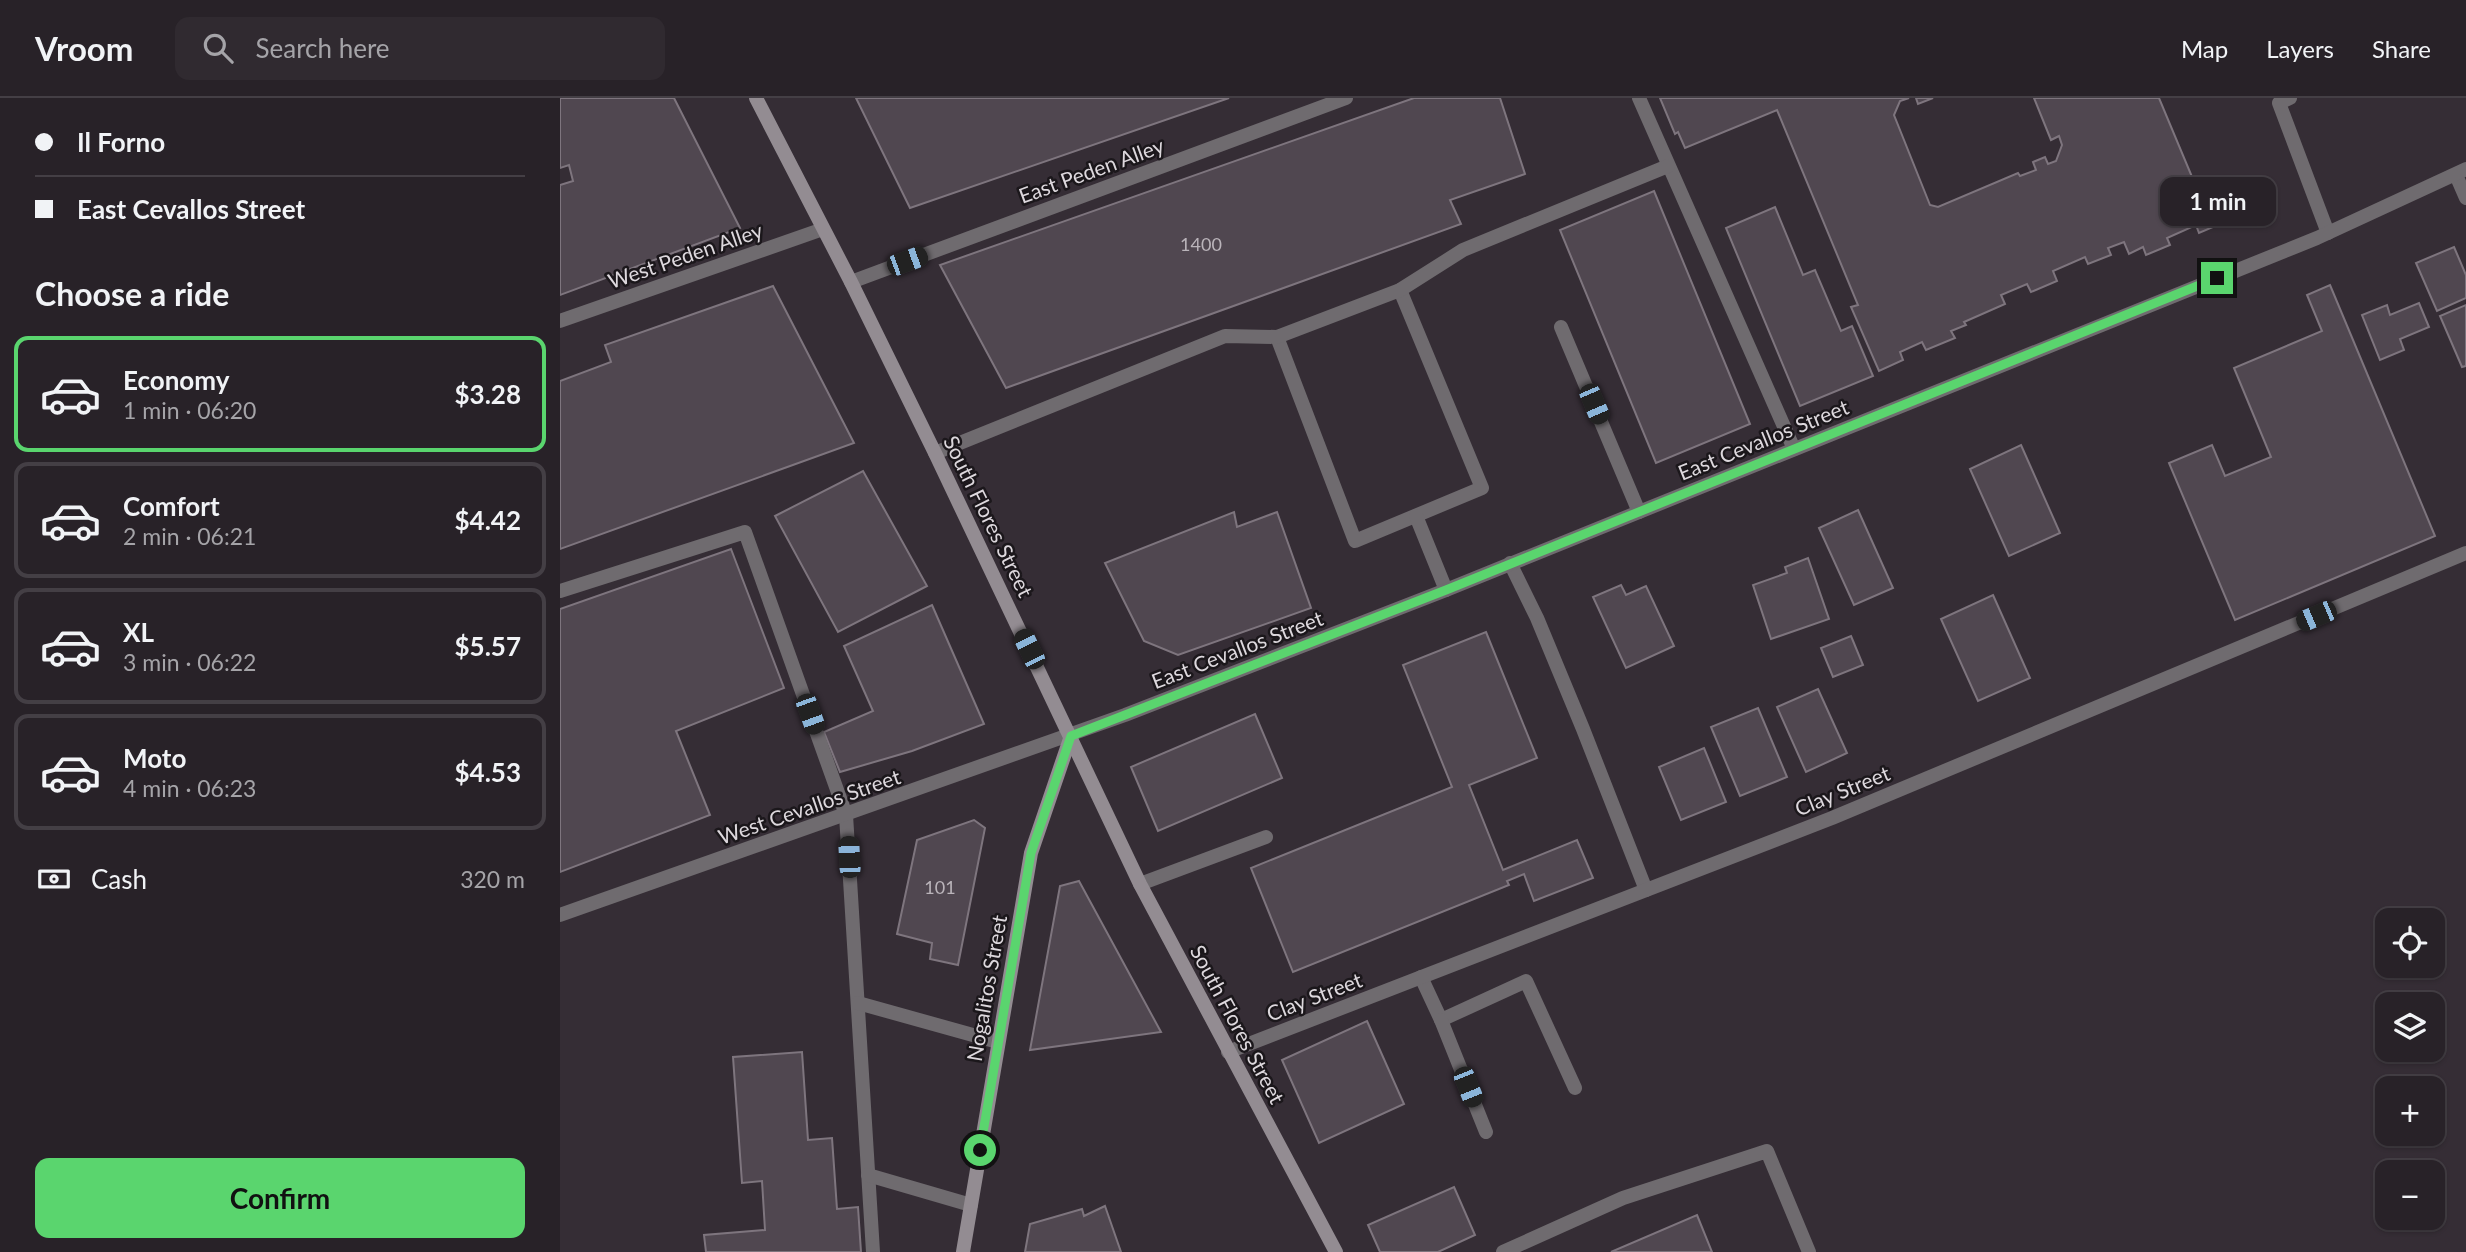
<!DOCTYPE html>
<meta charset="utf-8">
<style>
:root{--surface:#282228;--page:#302a30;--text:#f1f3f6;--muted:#a5a4a8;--line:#443f45;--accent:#5ad56e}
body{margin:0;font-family:Lato,sans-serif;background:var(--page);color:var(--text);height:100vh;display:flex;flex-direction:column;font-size:26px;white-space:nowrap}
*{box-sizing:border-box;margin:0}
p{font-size:23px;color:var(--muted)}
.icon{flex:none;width:38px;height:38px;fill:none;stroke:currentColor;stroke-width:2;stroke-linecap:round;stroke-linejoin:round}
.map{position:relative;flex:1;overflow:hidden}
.drawer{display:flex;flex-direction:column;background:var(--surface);width:560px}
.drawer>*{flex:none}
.top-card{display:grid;align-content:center;height:154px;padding:0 35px;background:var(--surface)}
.buttons{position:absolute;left:1815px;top:810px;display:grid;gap:14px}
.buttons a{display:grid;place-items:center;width:70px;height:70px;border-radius:14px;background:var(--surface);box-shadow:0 2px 5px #0004,0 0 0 2px var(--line);font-size:35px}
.end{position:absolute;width:32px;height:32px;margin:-16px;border:9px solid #5ad56e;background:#111;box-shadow:0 0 0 4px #111}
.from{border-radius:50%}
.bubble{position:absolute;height:49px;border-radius:14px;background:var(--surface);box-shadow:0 2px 5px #0004,0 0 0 2px var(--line);font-size:23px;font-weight:700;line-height:49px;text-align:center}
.car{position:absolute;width:21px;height:42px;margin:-21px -10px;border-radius:9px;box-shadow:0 0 5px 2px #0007;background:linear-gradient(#222 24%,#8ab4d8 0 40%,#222 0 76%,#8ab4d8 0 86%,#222 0)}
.top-card b{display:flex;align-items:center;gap:24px;height:66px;font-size:26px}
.top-card b+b{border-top:2px solid var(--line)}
.top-card i{width:18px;height:18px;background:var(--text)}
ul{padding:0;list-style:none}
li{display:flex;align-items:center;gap:21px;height:116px;margin:0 14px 10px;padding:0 21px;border:4px solid var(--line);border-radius:14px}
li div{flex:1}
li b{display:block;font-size:26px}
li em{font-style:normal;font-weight:700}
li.active{border-color:var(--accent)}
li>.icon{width:63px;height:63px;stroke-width:1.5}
h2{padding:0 35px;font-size:32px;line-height:84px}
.pay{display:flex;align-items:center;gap:18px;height:77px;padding:0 35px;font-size:26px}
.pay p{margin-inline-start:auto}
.action{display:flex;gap:14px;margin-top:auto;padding:14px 35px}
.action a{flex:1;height:80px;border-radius:14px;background:var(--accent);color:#111;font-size:28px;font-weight:700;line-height:80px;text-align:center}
header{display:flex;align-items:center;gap:42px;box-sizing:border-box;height:98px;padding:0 35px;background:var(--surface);border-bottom:2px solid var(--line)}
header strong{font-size:33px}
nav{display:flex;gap:38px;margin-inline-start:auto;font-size:24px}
.search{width:490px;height:63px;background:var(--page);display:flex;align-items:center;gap:18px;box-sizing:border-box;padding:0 24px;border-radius:14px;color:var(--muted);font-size:26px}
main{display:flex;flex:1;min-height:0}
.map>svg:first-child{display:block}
</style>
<header>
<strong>Vroom</strong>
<div class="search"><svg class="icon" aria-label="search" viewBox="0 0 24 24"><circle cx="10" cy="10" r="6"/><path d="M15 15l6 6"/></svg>Search here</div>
<nav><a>Map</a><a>Layers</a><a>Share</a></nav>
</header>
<main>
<section class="drawer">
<div class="top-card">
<b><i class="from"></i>Il Forno</b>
<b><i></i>East Cevallos Street</b>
</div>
<h2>Choose a ride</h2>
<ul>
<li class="active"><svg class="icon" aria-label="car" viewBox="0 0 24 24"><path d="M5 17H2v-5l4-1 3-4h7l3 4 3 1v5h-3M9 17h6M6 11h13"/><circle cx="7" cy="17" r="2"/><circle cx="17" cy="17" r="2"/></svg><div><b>Economy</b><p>1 min · 06:20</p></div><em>$3.28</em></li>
<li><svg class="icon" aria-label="car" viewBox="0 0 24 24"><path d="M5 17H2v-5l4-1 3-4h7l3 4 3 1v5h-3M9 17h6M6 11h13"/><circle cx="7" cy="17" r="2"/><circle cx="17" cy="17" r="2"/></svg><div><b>Comfort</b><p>2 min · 06:21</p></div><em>$4.42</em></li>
<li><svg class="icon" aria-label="car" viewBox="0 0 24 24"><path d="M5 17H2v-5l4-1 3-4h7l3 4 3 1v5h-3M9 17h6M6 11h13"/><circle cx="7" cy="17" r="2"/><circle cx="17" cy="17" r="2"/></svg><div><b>XL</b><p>3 min · 06:22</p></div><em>$5.57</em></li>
<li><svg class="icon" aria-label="car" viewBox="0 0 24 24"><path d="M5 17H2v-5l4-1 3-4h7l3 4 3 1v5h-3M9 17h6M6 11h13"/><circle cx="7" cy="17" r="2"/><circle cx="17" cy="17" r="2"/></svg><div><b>Moto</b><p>4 min · 06:23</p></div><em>$4.53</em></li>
</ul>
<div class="pay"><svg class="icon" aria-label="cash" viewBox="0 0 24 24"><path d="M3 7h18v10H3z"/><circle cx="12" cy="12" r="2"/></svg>Cash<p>320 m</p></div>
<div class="action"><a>Confirm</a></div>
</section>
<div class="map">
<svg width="1906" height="1154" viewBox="0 0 1906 1154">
<rect width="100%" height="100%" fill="#352d35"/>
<g fill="#504750" stroke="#7e757e" stroke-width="2">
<polygon points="0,0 114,0 180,130 0,197 0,87 13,83 9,67 0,70"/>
<polygon points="296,0 669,0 350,110"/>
<polygon points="854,0 940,0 965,76 890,102 901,126 446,290 380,167"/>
<polygon points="1100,0 1349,0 1340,3 1334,17 1370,107 1378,109 1458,75 1460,78 1476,72 1473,64 1485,59 1488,66 1496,63 1502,47 1499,38 1491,42 1474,0 1599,0 1653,129 1639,135 1636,127 1607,140 1610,147 1586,157 1583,149 1569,156 1564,144 1548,150 1551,157 1528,166 1525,159 1493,173 1497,183 1471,194 1467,186 1441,197 1445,206 1404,224 1406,227 1391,233 1395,240 1366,252 1362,244 1340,254 1343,262 1319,273 1291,209 1298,207 1217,12 1125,50 1118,34 1115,36"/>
<polygon points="1356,0 1373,0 1358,6"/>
<polygon points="1094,93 1190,326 1096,365 1000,132"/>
<polygon points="1215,109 1243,177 1255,172 1281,233 1292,228 1313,278 1240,308 1166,130"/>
<polygon points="1894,149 1906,177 1906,200 1877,213 1856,165"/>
<polygon points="1770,187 1875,438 1675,522 1609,365 1652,347 1665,378 1711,359 1674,270 1762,233 1747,197"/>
<polygon points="213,188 294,345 0,451 0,283 51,264 45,247"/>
<polygon points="1859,205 1869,229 1840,241 1844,252 1820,262 1802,217 1827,207 1830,217"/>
<polygon points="1906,207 1906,268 1902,269 1880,218"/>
<polygon points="1461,347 1500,435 1449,458 1410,371"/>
<polygon points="303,373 367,488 278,534 215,418"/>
<polygon points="1298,412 1333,490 1294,507 1259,430"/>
<polygon points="674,414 677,429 717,414 751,510 618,557 584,543 545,465"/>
<polygon points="171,451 224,590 116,633 150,717 0,774 0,511"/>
<polygon points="1248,460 1269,521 1211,541 1193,487 1227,475 1225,469"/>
<polygon points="1061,487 1066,497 1086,488 1114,548 1066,570 1033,499"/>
<polygon points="1433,497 1470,580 1418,603 1381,521"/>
<polygon points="372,507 424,626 352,653 280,674 264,634 313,613 284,548"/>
<polygon points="926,534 977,660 909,687 943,772 1017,742 1033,780 974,803 964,776 947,783 949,787 733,874 691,770 892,689 843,567"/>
<polygon points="1291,538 1303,567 1273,579 1261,550"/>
<polygon points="1258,591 1287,655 1246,674 1217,609"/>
<polygon points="1198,610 1227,679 1180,698 1151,629"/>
<polygon points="695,616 722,680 598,733 571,669"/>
<polygon points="1144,650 1166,704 1121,722 1099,669"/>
<polygon points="414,722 425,730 398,867 370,861 372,845 337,836 357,742"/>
<polygon points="519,783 601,934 470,952 500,788"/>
<polygon points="807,923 844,1006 759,1045 722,962"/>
<polygon points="242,954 248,1042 272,1040 277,1111 298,1109 301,1154 146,1154 144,1137 205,1132 202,1083 182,1085 173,959"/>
<polygon points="894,1089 915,1137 878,1154 820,1154 808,1127"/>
<polygon points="545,1108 561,1154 465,1154 470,1126 522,1111 524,1118"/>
<polygon points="1137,1117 1152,1154 1051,1154"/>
</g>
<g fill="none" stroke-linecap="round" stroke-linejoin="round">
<g stroke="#6f6b6f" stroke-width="14">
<polyline points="1079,0 1234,351"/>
<polyline points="1730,0 1719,5 1768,135"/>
<polyline points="1896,77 1906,100"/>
<polyline points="291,184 786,0"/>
<polyline points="0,223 263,131"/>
<polyline points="1001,229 1079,414"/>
<polyline points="717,239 795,443 922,390 840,192"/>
<polyline points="375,355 665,238 717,239 840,192 903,152 1108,68"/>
<polyline points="856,418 886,492"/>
<polyline points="950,465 977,520 1023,631 1086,792"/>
<polyline points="0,493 185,434 286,717 313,1154"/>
<polyline points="580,786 706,739"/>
<polyline points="861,879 881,922 966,883 1015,990"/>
<polyline points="298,905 438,944"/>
<polyline points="881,922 926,1034"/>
<polyline points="308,1077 411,1107"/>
<polyline points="943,1154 1063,1100 1207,1053 1249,1154"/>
</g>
<polyline stroke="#6f6b6f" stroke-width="14" points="668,954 1272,720 1906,455"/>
<polyline stroke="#6f6b6f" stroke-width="14" points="0,817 565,617 886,492 1757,140 1906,71"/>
<g stroke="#938c92" stroke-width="14">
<polyline points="196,0 291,184 375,355 580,786 776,1154"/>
<polyline points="403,1154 471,755 511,638"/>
</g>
</g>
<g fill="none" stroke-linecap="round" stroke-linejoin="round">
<polyline stroke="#5ad56e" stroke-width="9" points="420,1052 471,755 511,638 886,492 1657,180"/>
</g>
<g text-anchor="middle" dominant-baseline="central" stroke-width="5" stroke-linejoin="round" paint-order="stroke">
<g font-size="18" fill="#bab4ba">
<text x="641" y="146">1400</text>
<text x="380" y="789">101</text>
</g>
<g font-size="21" fill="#ddd8dd" stroke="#1b171b">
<text transform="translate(531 72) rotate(-20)">East Peden Alley</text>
<text transform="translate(125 157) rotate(-19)">West Peden Alley</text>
<text transform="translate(1203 341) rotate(-22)">East Cevallos Street</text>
<text transform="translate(429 418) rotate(64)">South Flores Street</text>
<text transform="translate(677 551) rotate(-21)">East Cevallos Street</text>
<text transform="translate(1282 692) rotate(-22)">Clay Street</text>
<text transform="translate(249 708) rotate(-19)">West Cevallos Street</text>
<text transform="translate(426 890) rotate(-80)">Nogalitos Street</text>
<text transform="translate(754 898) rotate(-21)">Clay Street</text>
<text transform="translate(678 926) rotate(62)">South Flores Street</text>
</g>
</g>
</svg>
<div class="buttons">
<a><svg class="icon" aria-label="locate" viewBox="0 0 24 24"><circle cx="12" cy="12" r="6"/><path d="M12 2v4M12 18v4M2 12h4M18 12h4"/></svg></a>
<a><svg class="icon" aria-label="layers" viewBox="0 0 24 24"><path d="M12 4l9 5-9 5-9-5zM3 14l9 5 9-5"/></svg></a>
<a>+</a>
<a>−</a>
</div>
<i class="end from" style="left:420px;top:1052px"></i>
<i class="end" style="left:1657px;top:180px"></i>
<div class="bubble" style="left:1600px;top:79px;width:116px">1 min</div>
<i class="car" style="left:347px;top:163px;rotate:70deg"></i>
<i class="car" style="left:1034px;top:306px;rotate:157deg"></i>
<i class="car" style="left:1756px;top:518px;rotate:247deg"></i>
<i class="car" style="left:469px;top:551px;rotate:334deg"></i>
<i class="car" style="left:250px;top:616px;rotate:160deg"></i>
<i class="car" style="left:289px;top:759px;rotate:357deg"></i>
<i class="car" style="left:908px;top:989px;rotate:158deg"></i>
</div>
</main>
